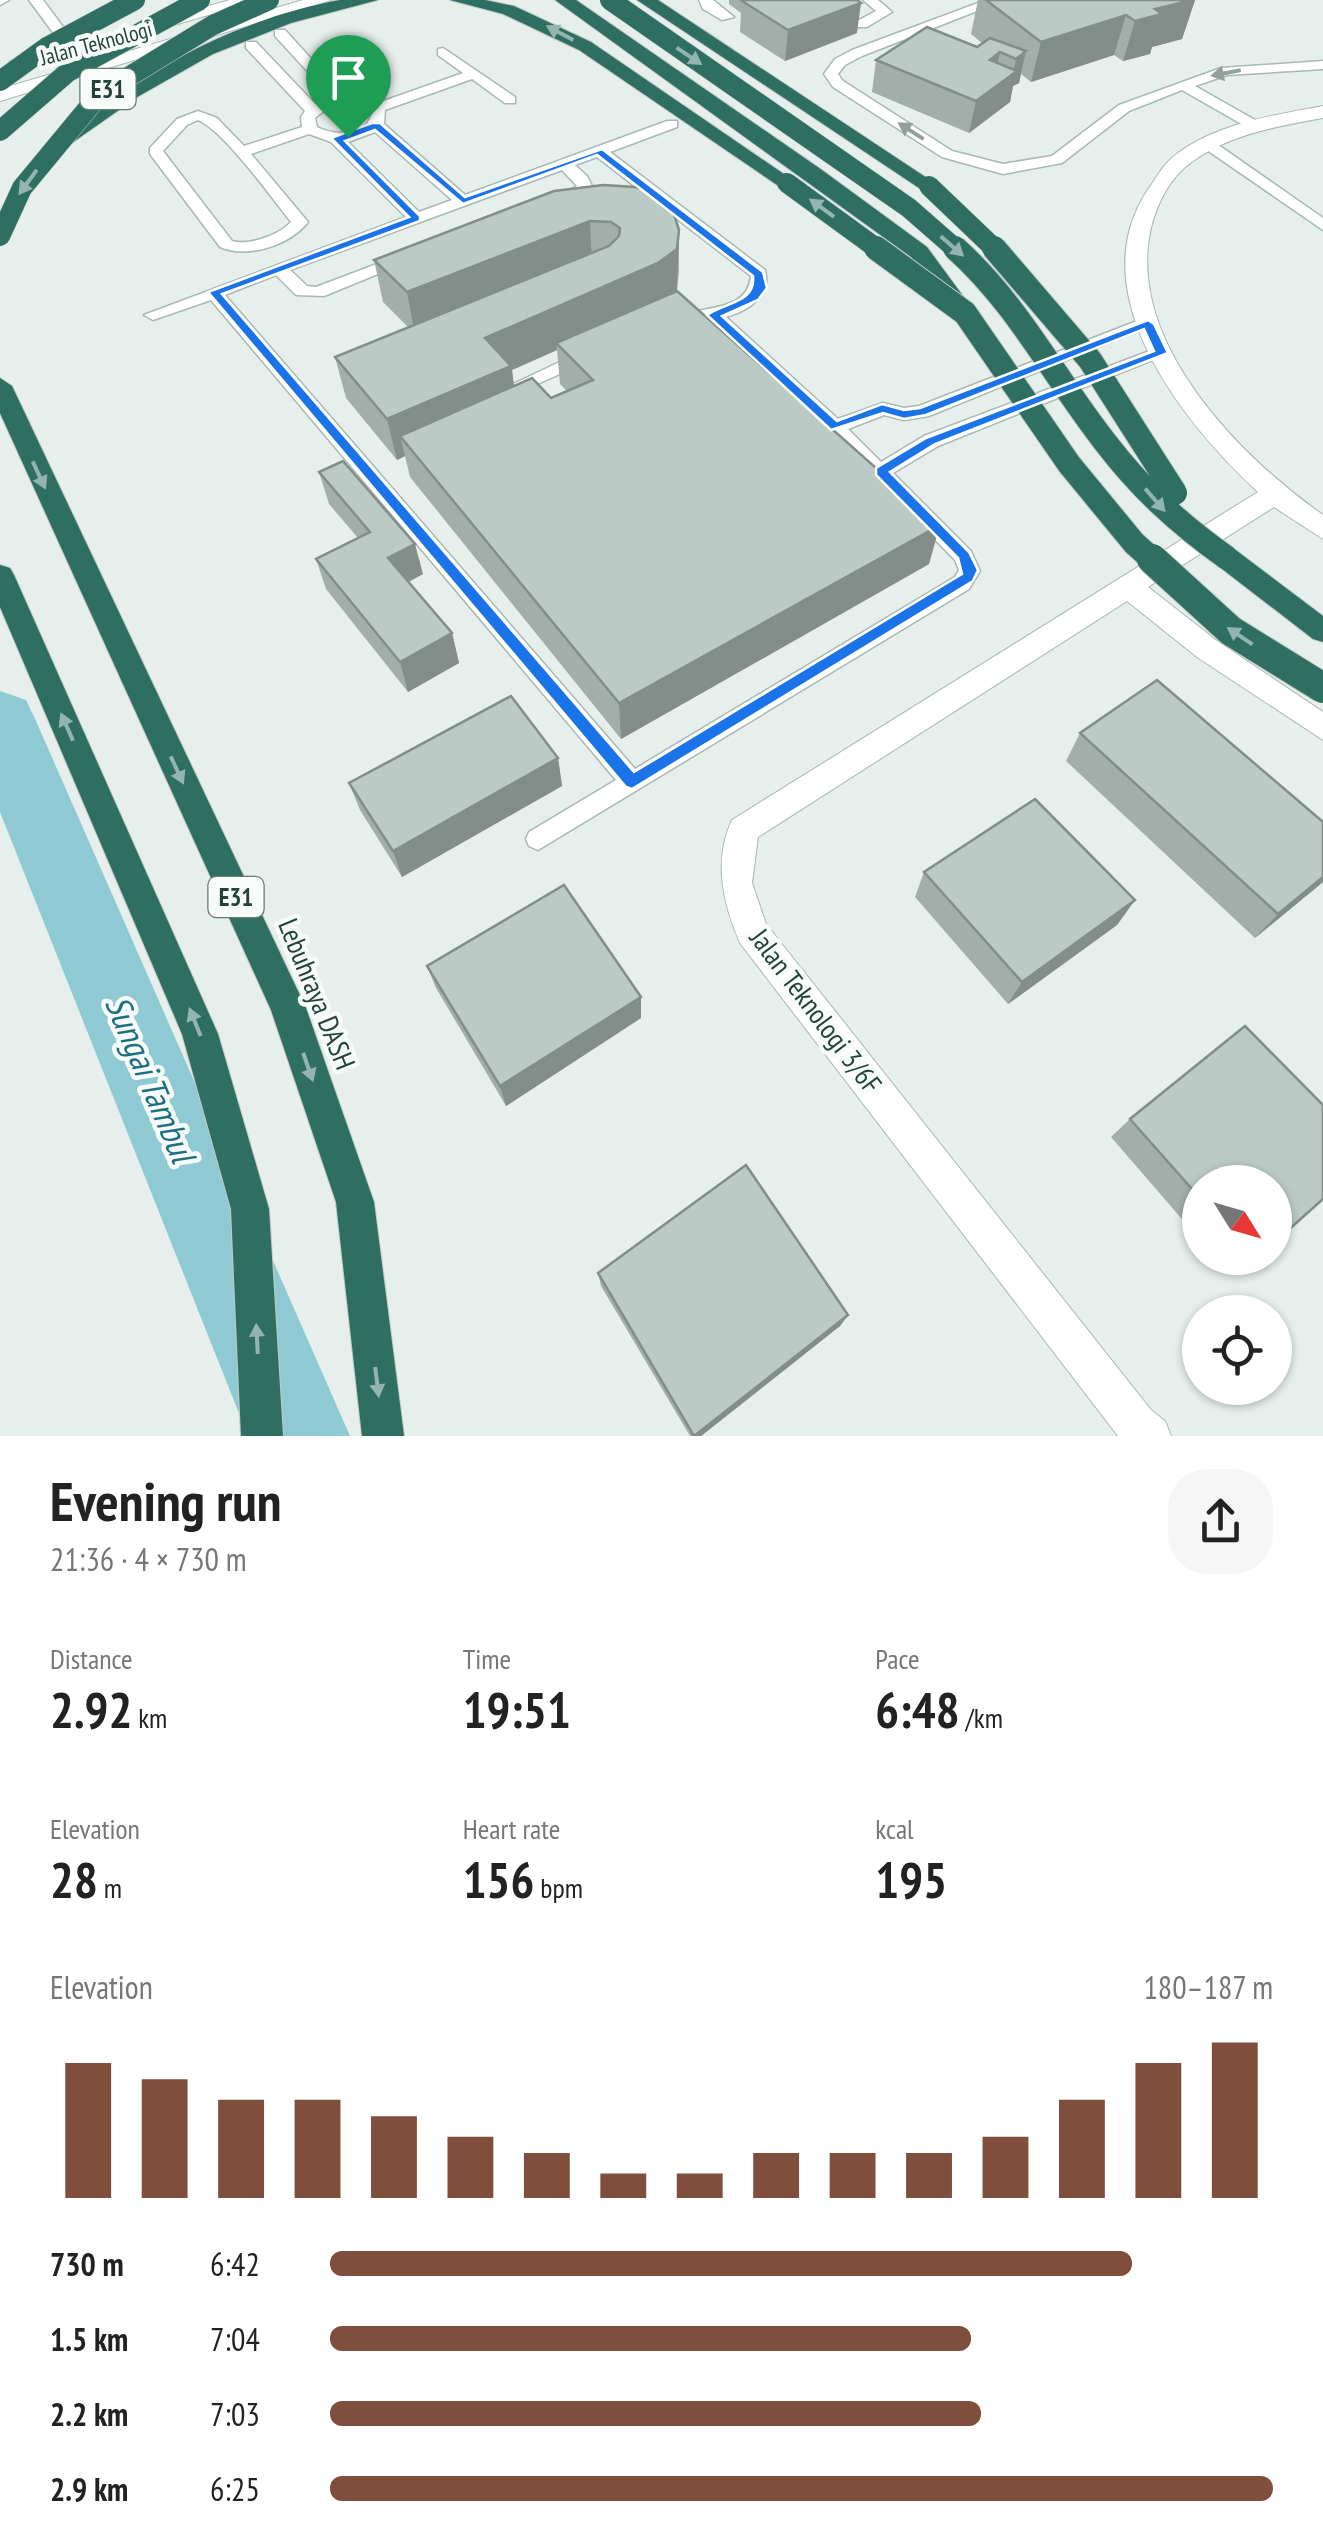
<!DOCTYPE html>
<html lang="en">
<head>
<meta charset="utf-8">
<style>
  body { margin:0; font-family:"PT Sans Narrow",sans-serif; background:#f6f6f6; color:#222; height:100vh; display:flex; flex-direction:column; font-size:38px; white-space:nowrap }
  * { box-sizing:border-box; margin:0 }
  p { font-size:32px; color:#767676 }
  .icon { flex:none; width:55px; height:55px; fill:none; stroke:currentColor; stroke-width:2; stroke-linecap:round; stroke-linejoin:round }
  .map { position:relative; height:1436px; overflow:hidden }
  .drawer { display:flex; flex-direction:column; background:#fff; flex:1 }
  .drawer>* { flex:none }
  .needle { width:65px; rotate:127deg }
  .controls { position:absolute; left:1182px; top:1165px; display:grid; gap:20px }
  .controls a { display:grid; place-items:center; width:110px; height:110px; border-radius:50%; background:#fff; box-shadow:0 2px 8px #0004; font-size:50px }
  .pin { position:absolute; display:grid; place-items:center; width:85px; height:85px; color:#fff; margin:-102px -42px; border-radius:50% 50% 50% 0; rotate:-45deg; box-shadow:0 0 10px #0007 }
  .pin .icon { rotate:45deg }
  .round { display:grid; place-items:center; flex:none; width:105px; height:105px; border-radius:40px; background:#f6f6f6 }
  .headline { display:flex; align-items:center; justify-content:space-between; height:170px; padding:0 50px }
  h1 { font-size:55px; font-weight:600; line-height:75px }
  .metrics { display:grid; grid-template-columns:repeat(3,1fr); gap:15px; height:170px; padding:10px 50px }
  .metrics div { display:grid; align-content:center }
  .metrics b { font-size:50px; font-weight:600 }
  .metrics small { font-size:28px; font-weight:400 }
  .metrics p { font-size:28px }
  .chart { height:280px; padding:20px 50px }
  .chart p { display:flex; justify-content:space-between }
  .chart svg { width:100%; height:180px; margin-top:10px; stroke:#804e3d; stroke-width:6 }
  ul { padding:0 50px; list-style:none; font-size:32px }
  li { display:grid; grid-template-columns:160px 120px 1fr; align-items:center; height:75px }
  li i { height:25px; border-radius:12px; background:#804e3d }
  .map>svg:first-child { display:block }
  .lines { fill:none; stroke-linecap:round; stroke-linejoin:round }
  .river { fill:#8ec9d4; fill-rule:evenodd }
  .service-casing { stroke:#a8b8b2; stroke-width:3 }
  .minor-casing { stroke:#a8b8b2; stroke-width:2 }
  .tertiary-casing { stroke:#a8b8b2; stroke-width:2 }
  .motorway-casing { stroke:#c2cac8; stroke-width:2 }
  .service { fill:#fff; fill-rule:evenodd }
  .minor { fill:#fff; fill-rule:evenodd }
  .tertiary { fill:#fff; fill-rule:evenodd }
  .motorway { fill:#2f6f62; fill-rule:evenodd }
  .motorway-bridge-far2-casing { stroke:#c2cac8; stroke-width:21; stroke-linecap:butt }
  .motorway-bridge-far1-casing { stroke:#c2cac8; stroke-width:26; stroke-linecap:butt }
  .motorway-bridge-casing { stroke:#c2cac8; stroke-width:32; stroke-linecap:butt }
  .motorway-bridge-far2 { stroke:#2f6f62; stroke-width:20 }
  .motorway-bridge-far1 { stroke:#2f6f62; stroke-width:24 }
  .motorway-bridge { stroke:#2f6f62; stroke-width:30 }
  .wall { fill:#a1aea9; fill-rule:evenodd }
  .shaded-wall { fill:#838d89 }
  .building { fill:#bbcac4; stroke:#838d89; stroke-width:2.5 }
  .oneway { fill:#93b5ae }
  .oneway2 { fill:#92a09c }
  .route { fill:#1a73e8; stroke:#fff; stroke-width:2.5; fill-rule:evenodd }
  .labels { text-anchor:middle; stroke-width:9; stroke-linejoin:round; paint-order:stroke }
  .far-street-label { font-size:22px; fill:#24423a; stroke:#f7fbf9 }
  .shield { fill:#f7fbf9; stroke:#637a73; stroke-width:2.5 }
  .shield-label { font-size:25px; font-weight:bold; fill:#24423a }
  .street-label { font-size:28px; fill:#24423a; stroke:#f7fbf9 }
  .near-water-label { font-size:35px; font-style:italic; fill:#1c6f80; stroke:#f7fbf9 }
</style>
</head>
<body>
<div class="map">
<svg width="1323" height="1436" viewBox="0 0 1323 1436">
  <rect width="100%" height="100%" fill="#e6efeb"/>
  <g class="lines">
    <path class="river" d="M0 691 26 700 36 721 350 1436H248L0 812Z"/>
    <defs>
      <path id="service" d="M0 0H9L0 5Z
        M29 0H43L80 50 78 53H68Z
        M699 0H713L734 17 722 20 703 9Z
        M863 0H878L892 12 867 27H857V21L876 11Z
        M986 0H1005L862 56 845 65 838 74 843 81 952 151 1003 164 1052 156 1119 105 1221 68 1323 61V69L1227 75 1195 86 1262 124V130H1252L1182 90 1129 111 1062 163 1003 174 942 157 833 87 824 74 835 59 852 50Z
        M275 30H285L344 95 378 103 463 73 438 55V49L443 48 515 97V103H505L472 79 385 110 384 124 465 195 667 121H677V127L610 152 765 270C772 296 748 311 726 317L838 419 883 403 904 408 919 406 1142 319 1148 318 1157 323 929 416 904 420 884 415 848 429 881 462 924 436 1155 349 1161 347 1170 353 938 446 893 473 971 551 980 571 969 589 538 850 529 846 526 839 529 832 616 780 211 300 153 320 144 315 406 217 331 142 309 134 251 154 308 222C290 245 248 259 220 247L150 154V148L177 119 198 111 217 118 244 146 302 127 301 117 305 111 246 48V42H256L315 104 331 97 275 36ZM354 103 372 114C365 137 336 136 317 127L315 118C327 107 339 103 354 103ZM198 120C225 132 271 197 291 222 279 235 249 246 232 241L163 151 187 125ZM375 132 452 200 419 212 348 142ZM597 157 751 276C748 305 721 306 698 311V319L708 320 828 431 955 560 959 570 955 577 635 769 225 295 276 275 296 295 324 296 412 260 410 256H398L316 287 307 286 290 270 562 170 577 186 552 201 566 204 593 188 587 176 575 165Z
        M1204 142H1214L1323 218V230L1204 148Z
        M585 350 594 356 591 360 524 390 518 392 509 386Z"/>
      <path id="minor" d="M1323 106V118C1279 126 1230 134 1193 161 1168 178 1154 209 1149 238 1132 348 1241 457 1323 515V539L1274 507 1148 587 1217 641 1323 712V740L1197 657 1127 601 758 837 752 883 766 924 1151 1410 1165 1421 1171 1436H1118L740 943C723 904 713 861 732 820L1258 492C1182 422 1078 291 1149 188 1158 175 1165 162 1178 153 1219 123 1275 115 1323 106Z"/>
      <path id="tertiary" d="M230 0H259L24 69H10L8 65 10 61Z
        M303 0H331L0 101V89Z"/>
      <path id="motorway" d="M340 0H378L291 23 213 54 139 96 69 145H55L52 141C67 124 89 112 108 100 178 53 256 15 340 0Z
        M450 0H485L514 6 591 42 797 183 787 189 780 187 579 50 503 14Z
        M555 0H576L822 170 927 247 974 311 971 316H955L911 257Z
        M637 0H658L939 186 929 192 922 190Z
        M0 378 12 386 306 1008 374 1202 404 1436H362L336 1202 271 1010 0 413Z
        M1227 548 1237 551 1323 616V642L1313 639 1217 565 1213 558 1217 551Z
        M0 565 10 568 14 575 218 1034 269 1209 283 1436H241L231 1209 182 1034 0 607Z"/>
    </defs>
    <use href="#service" class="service-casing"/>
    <use href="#minor" class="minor-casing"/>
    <use href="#tertiary" class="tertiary-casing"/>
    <use href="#motorway" class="motorway-casing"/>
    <use href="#service" class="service"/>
    <use href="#minor" class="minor"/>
    <use href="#tertiary" class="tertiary"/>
    <use href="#motorway" class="motorway"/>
    <defs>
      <path id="motorway-bridge-far2" d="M610 0 909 208 957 250
        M0 81 47 47 135 0
        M0 131 68 72 200 0
        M787 183 879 250
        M929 186 996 250
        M0 236 22 188 99 95 213 25 269 0"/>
      <path id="motorway-bridge-far1" d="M876 248 965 313 1069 464 1134 543 1155 562
        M955 248C1017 303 1054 377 1105 442 1141 489 1179 524 1227 558
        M994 248 1090 360 1175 493"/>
      <path id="motorway-bridge" d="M1152 559 1231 631 1323 688"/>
    </defs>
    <use href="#motorway-bridge-far2" class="motorway-bridge-far2-casing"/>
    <use href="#motorway-bridge-far1" class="motorway-bridge-far1-casing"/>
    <use href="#motorway-bridge" class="motorway-bridge-casing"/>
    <use href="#motorway-bridge-far2" class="motorway-bridge-far2"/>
    <use href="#motorway-bridge-far1" class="motorway-bridge-far1"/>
    <use href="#motorway-bridge" class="motorway-bridge"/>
  </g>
  <path class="wall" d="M729 0H858L857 33 785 61 740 32 741 13 729 4Z
    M978 0H1195L1182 39 1152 47 1150 54 1123 61 1114 55 1031 82 1021 74 1019 83 1013 86 1010 102 969 133 872 92 876 60 977 47 982 43 971 34Z
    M554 191 679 230V272L677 290 674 292 929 564 621 739 410 477 405 456 397 460 346 398 335 357 408 327 383 302 374 260ZM557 350 560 384 567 391 551 398 514 386 512 370Z
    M319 472 423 574 409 582 452 633 459 663 408 692 326 589 316 559 358 538 329 504Z
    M1080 733 1323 882 1255 938 1066 761Z
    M558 758 562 786 402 877 360 810 349 783Z
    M924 872 1135 900 1117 925 1008 1004 915 897Z
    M427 966 641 997V1018L506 1106 436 988Z
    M1130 1119 1200 1182V1240L1111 1137Z
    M1216 1258H1258L1229 1273Z
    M598 1273 848 1315 840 1326 701 1436H690L601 1286Z"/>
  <path class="shaded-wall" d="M1192 0H1195L1182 39 1152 47 1150 54 1123 61 1135 21 1155 9Z
    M861 3 857 33 785 61 788 30Z
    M1126 15 1114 55 1031 82 1041 42Z
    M1026 51 1019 83 1013 86 1010 102 969 133 976 101 1013 74 1016 59Z
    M1000 52 993 84 990 60Z
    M590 221 592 263 415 334 407 292Z
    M679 230 677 290 658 305 556 343 557 350 512 370 516 407 400 436 405 456 397 460 387 419 485 338Z
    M940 525 929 564 621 739 619 703Z
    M415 544 423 574 396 588 388 558Z
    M452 633 459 663 408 692 400 662Z
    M558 758 562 786 402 877 393 851Z
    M1323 877V882L1255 938 1278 914Z
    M1135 900 1117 925 1008 1004 1022 982Z
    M641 997V1018L506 1106 500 1086Z
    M848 1315 840 1326 701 1436H695Z"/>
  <path class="building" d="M744 0H857L861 3 788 30 742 1Z
    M986 0H1192L1155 9 1162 14 1135 21 1126 15 1041 42Z
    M927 27 977 47 990 38 1026 51 1016 59 1000 52 990 60 1017 71 976 101 876 60Z
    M603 185 635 187 659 194 671 205 679 230 677 249 658 263 485 338 511 366 387 419 335 357 609 246 619 236 620 228 611 222 590 221 407 292 374 260 554 191Z
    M677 291 940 525 619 703 400 436 532 378 551 398 593 380 556 343Z
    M343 461 415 544 388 558 452 633 400 662 316 559 370 532 319 472Z
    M1157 680 1323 822V877L1278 914 1080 733Z
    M511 696 558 758 393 851 349 783Z
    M1035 799 1135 900 1022 982 924 872Z
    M564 885 641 997 500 1086 427 966Z
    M1245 1026 1323 1105V1199L1275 1242V1182H1200V1198L1130 1119Z
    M746 1165 848 1315 694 1436 598 1273Z"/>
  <defs><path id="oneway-solid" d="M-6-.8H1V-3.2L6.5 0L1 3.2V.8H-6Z" transform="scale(2.5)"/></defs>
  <g class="oneway">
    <use href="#oneway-solid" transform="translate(560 33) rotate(-152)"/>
    <use href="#oneway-solid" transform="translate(689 56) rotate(34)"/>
    <use href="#oneway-solid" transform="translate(28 182) rotate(126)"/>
    <use href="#oneway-solid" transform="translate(822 208) rotate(-144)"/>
    <use href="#oneway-solid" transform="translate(952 246) rotate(41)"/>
    <use href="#oneway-solid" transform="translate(39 475) rotate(65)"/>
    <use href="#oneway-solid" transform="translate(1155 500) rotate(49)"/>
    <use href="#oneway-solid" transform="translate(1240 636) rotate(-146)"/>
    <use href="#oneway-solid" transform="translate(67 727) rotate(-114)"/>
    <use href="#oneway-solid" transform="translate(177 770) rotate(65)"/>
    <use href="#oneway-solid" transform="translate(195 1022) rotate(-112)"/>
    <use href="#oneway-solid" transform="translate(308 1067) rotate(71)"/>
    <use href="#oneway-solid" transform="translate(257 1339) rotate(-93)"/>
    <use href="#oneway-solid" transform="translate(377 1382) rotate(83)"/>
  </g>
  <g class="oneway2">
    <use href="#oneway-solid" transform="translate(1226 73) rotate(169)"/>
    <use href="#oneway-solid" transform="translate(911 131) rotate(-147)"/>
  </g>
  <path class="route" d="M372 123H380L465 197 602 149 763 272 767 288 758 300 722 316 837 421 882 404 904 410 920 408 1148 320 1154 324 1168 353 935 444 890 472 969 552 978 570 973 581 632 789 626 787 208 292 409 217 331 138ZM375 130 463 204 597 155 753 276C756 303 725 302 707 315L831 430 883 413 904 419 926 415 1144 329 1154 351 926 438 876 468V475L958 558 962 574 634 772 222 294 420 221V216L345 141Z"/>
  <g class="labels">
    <g class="far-street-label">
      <text transform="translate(96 43) rotate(-15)" y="8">Jalan Teknologi</text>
    </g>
    <g class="shield">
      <rect x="80.5" y="69" width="55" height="40" rx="8"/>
      <rect x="208.5" y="877" width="55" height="40" rx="8"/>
    </g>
    <g class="shield-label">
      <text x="108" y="98">E31</text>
      <text x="236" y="906">E31</text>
    </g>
    <g class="street-label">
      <text transform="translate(317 994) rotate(68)" y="10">Lebuhraya DASH</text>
      <text transform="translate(816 1011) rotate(53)" y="10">Jalan Teknologi 3/6F</text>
    </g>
    <g class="near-water-label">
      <text transform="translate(150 1079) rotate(67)" y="12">Sungai Tambul</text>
    </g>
  </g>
</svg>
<div class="controls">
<a><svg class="needle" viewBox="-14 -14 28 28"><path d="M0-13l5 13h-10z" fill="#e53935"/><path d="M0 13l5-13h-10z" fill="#767676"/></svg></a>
<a><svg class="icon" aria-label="locate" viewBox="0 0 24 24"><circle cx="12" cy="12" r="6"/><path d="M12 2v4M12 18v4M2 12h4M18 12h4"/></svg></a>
</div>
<div class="pin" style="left:348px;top:137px;background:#1e9e55"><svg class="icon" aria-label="arrive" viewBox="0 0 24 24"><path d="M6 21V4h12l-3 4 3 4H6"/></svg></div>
</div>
<section class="drawer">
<div class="headline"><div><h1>Evening run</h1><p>21:36 · 4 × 730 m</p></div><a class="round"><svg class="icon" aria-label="share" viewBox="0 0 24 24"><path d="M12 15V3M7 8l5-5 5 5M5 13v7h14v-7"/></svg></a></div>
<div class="metrics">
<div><p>Distance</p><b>2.92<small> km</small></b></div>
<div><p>Time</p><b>19:51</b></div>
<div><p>Pace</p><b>6:48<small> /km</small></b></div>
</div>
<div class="metrics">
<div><p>Elevation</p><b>28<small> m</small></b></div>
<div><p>Heart rate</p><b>156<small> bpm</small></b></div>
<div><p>kcal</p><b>195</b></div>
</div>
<div class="chart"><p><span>Elevation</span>180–187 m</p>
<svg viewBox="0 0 160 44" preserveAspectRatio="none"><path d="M5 44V11M15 44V15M25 44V20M35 44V20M45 44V24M55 44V29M65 44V33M75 44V38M85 44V38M95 44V33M105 44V33M115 44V33M125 44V29M135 44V20M145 44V11M155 44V6"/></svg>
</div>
<ul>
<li><b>730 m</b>6:42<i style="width:85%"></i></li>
<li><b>1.5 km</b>7:04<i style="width:68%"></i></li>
<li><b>2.2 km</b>7:03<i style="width:69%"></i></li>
<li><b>2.9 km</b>6:25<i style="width:100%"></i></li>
</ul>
</section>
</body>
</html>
